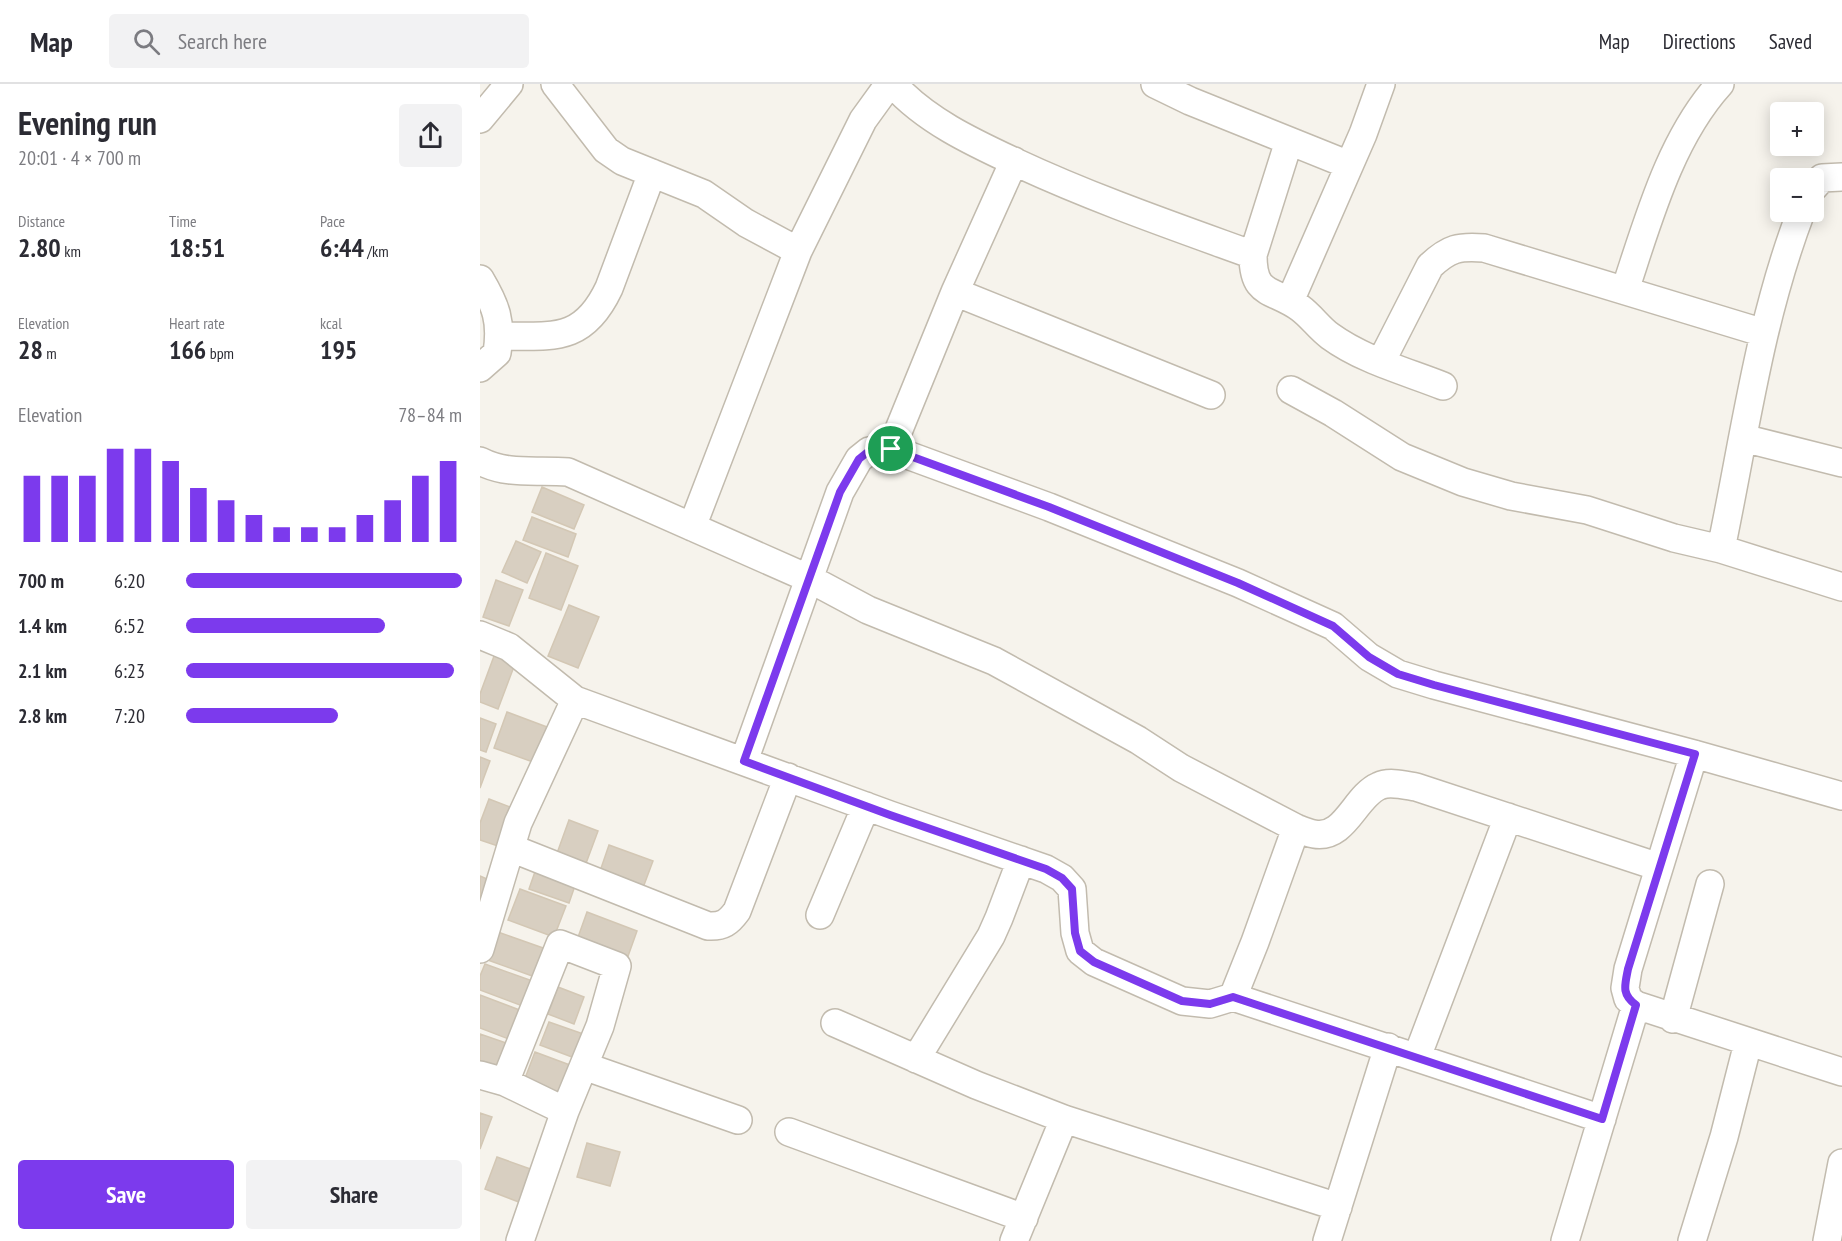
<!DOCTYPE html>
<html lang="en">
<head>
<meta charset="utf-8">
<style>
  body { margin:0; font-family:"PT Sans Narrow",sans-serif; background:#f2f2f3; color:#2b2b33; height:100vh; display:flex; flex-direction:column; font-size:22px; white-space:nowrap }
  * { box-sizing:border-box; margin:0 }
  p { font-size:20px; color:#7c7c81 }
  .icon { flex:none; width:33px; height:33px; fill:none; stroke:currentColor; stroke-width:2; stroke-linecap:round; stroke-linejoin:round }
  .map { position:relative; flex:1; overflow:hidden }
  .details { display:flex; flex-direction:column; background:#fff; width:480px }
  .details>* { flex:none }
  .buttons { position:absolute; left:1290px; top:18px; display:grid; gap:12px }
  .buttons a { display:grid; place-items:center; width:54px; height:54px; border-radius:6px; background:#fff; box-shadow:0 3px 15px #0003; font-size:30px }
  .pin { position:absolute; display:grid; place-items:center; width:51px; height:51px; color:#fff; margin:-26px; border:3px solid #fff; border-radius:50%; box-shadow:0 2px 6px #0007 }
  .round { display:grid; place-items:center; flex:none; width:63px; height:63px; border-radius:6px; background:#f2f2f3 }
  .overview { display:flex; align-items:center; justify-content:space-between; height:102px; padding:0 18px }
  h1 { font-size:33px; font-weight:700; line-height:45px }
  .stats { display:grid; grid-template-columns:repeat(3,1fr); gap:9px; height:102px; padding:6px 18px }
  .stats div { display:grid; align-content:center }
  .stats b { font-size:26px; font-weight:700 }
  .stats small { font-size:16px; font-weight:400 }
  .stats p { font-size:16px }
  .chart { height:168px; padding:12px 18px }
  .chart p { display:flex; justify-content:space-between }
  .chart svg { width:100%; height:108px; margin-top:6px; stroke:#7c3aed; stroke-width:6 }
  .button { display:flex; gap:12px; margin-top:auto; padding:12px 18px }
  .button a { flex:1; height:69px; border-radius:6px; background:#7c3aed; color:#fff; font-size:24px; font-weight:700; line-height:69px; text-align:center }
  .button a+a { background:#f2f2f3; color:#2b2b33 }
  ul { padding:0 18px; list-style:none; font-size:20px }
  li { display:grid; grid-template-columns:96px 72px 1fr; align-items:center; height:45px }
  li i { height:15px; border-radius:8px; background:#7c3aed }
  header { display:flex; align-items:center; gap:36px; box-sizing:border-box; height:84px; padding:0 30px; background:#fff; border-bottom:2px solid #e1e1e2 }
  header strong { font-size:28px }
  nav { display:flex; gap:33px; margin-inline-start:auto; font-size:21px }
  .search { width:420px; height:54px; background:#f2f2f3; display:flex; align-items:center; gap:15px; box-sizing:border-box; padding:0 21px; border-radius:6px; color:#7c7c81; font-size:22px }
  main { display:flex; flex:1; min-height:0 }
  .map>svg:first-child { display:block }
  .building { fill:#d8cfc1; stroke:#d3c7b4; stroke-width:1.5 }
  .lines { fill:none; stroke-linecap:round; stroke-linejoin:round }
  .minor-casing { stroke:#c2bbae; stroke-width:30 }
  .minor { stroke:#fff; stroke-width:27 }
  .route-casing { stroke:#fff; stroke-width:12 }
  .route { stroke:#7c3aed; stroke-width:8 }
</style>
</head>
<body>
<header>
<strong>Map</strong>
<div class="search"><svg class="icon" aria-label="search" viewBox="0 0 24 24"><circle cx="10" cy="10" r="6"/><path d="M15 15l6 6"/></svg>Search here</div>
<nav><a>Map</a><a>Directions</a><a>Saved</a></nav>
</header>
<main>
<section class="details">
<div class="overview"><div><h1>Evening run</h1><p>20:01 · 4 × 700 m</p></div><a class="round"><svg class="icon" aria-label="share" viewBox="0 0 24 24"><path d="M12 15V3M7 8l5-5 5 5M5 13v7h14v-7"/></svg></a></div>
<div class="stats">
<div><p>Distance</p><b>2.80<small> km</small></b></div>
<div><p>Time</p><b>18:51</b></div>
<div><p>Pace</p><b>6:44<small> /km</small></b></div>
</div>
<div class="stats">
<div><p>Elevation</p><b>28<small> m</small></b></div>
<div><p>Heart rate</p><b>166<small> bpm</small></b></div>
<div><p>kcal</p><b>195</b></div>
</div>
<div class="chart"><p><span>Elevation</span>78–84 m</p>
<svg viewBox="0 0 160 44" preserveAspectRatio="none"><path d="M5 44V17M15 44V17M25 44V17M35 44V6M45 44V6M55 44V11M65 44V22M75 44V27M85 44V33M95 44V38M105 44V38M115 44V38M125 44V33M135 44V27M145 44V17M155 44V11"/></svg>
</div>
<ul>
<li><b>700 m</b>6:20<i style="width:100%"></i></li>
<li><b>1.4 km</b>6:52<i style="width:72%"></i></li>
<li><b>2.1 km</b>6:23<i style="width:97%"></i></li>
<li><b>2.8 km</b>7:20<i style="width:55%"></i></li>
</ul>
<div class="button"><a>Save</a><a>Share</a></div>
</section>
<div class="map">
<svg width="1362" height="1157" viewBox="0 0 1362 1157">
  <rect width="100%" height="100%" fill="#f6f3ec"/>
  <path class="building" d="M62 403 104 421 94 445 52 428Z
    M52 433 96 450 88 473 43 456Z
    M36 457 61 468 47 499 22 488Z
    M66 469 98 482 81 526 49 514Z
    M16 496 43 506 29 542 3 533Z
    M89 521 119 533 98 584 68 572Z
    M17 564 38 572 18 625 0 618V610Z
    M27 628 67 643 53 678 14 664Z
    M0 634 16 640 6 668 0 666Z
    M0 673 10 677 0 704Z
    M9 715 38 726 24 764 0 756V739Z
    M89 736 118 747 105 782 76 772Z
    M129 761 173 777 161 809 118 793Z
    M58 779 98 793 89 819 49 805Z
    M0 792 14 798 0 821Z
    M40 805 86 822 74 853 28 836Z
    M107 828 157 847 147 875 97 856Z
    M15 847 66 865 55 893 5 875Z
    M5 880 58 899 48 924 0 906V892Z
    M78 903 104 913 94 940 68 930Z
    M0 911 45 928 34 957 0 944Z
    M69 938 109 952 100 976 60 961Z
    M0 950 26 959 15 989 0 983Z
    M55 968 98 984 87 1013 44 997Z
    M0 1029 12 1033 0 1065Z
    M107 1059 140 1068 130 1102 97 1093Z
    M17 1073 56 1087 44 1120 5 1105Z"/>
  <g class="lines">
    <defs>
      <path id="minor" d="M75 0 126 66 142 77 224 110 266 139 318 167
        M413 0C445 36 492 58 535 78 612 114 693 142 773 171
        M675 0 710 17 869 81
        M0 35 29 0
        M809 57 773 171C773 213 792 204 820 224 831 232 839 244 850 252 883 276 925 287 963 302
        M1334 103 1342 94 1362 93
        M0 195C16 222 22 237 17 269L0 284
        M1145 206C1168 137 1190 55 1240 0
        M475 208 731 311
        M810 217 883 50 901 0
        M20 252C73 252 103 259 129 204L172 89
        M901 278 950 182C969 164 979 162 1004 164L1284 249
        M811 306 853 329 922 373 983 398 1031 412 1107 426 1194 454 1241 465 1362 503
        M1263 354 1362 379
        M411 365 475 208 534 77
        M0 377C29 392 57 385 88 388L330 495 388 526 514 577 658 656 701 684 816 744C821 746 828 749 834 750 865 756 875 712 899 702 909 697 924 701 936 703L1179 783
        M212 443 318 167 383 36 409 0
        M1241 465C1265 350 1279 238 1321 128
        M0 551 29 563 95 616 410 731 566 785 582 794 592 805 595 849 600 867 614 878 702 917 730 920 753 913 775 858 816 744
        M1214 670 1148 885 1145 904 1148 915 1156 921 1362 988
        M264 677 360 408 379 375 389 367 411 365 569 423 758 499 853 542 889 573 918 590 954 601 1214 670 1362 712
        M31 764 228 842C243 843 249 838 257 827L308 693
        M340 831 386 722
        M0 865 38 739 95 616
        M753 913 1122 1035
        M1193 935 1230 800
        M355 939 496 1001 584 1035 858 1123
        M937 973 1028 733
        M436 975 511 852 519 834 541 776
        M104 982 258 1036
        M0 991 25 998 85 1027 40 1157
        M25 998 80 860 137 882 120 942 85 1027
        M309 1048 544 1134
        M534 1157 584 1035
        M847 1157 908 963
        M1085 1157 1156 921
        M1212 1157 1244 1053 1268 959
        M1347 1157 1362 1079"/>
    </defs>
    <use href="#minor" class="minor-casing"/>
    <use href="#minor" class="minor"/>
  </g>
  <g class="lines">
    <defs>
      <path id="route" d="M411 365 569 423 758 499 853 542 889 573 918 590 954 601 1215 670 1148 885C1145 901 1141 910 1156 921L1122 1035 753 913 730 920 702 917 614 878 600 867 595 849 592 805 582 794 566 785 410 731 264 677 360 408 379 375 389 367Z"/>
    </defs>
    <use href="#route" class="route-casing"/>
    <use href="#route" class="route"/>
  </g>
</svg>
<div class="buttons">
<a>+</a>
<a>−</a>
</div>
<div class="pin" style="left:411px;top:365px;background:#1e9e55"><svg class="icon" aria-label="arrive" viewBox="0 0 24 24"><path d="M6 21V4h12l-3 4 3 4H6"/></svg></div>
</div>
</main>
</body>
</html>
